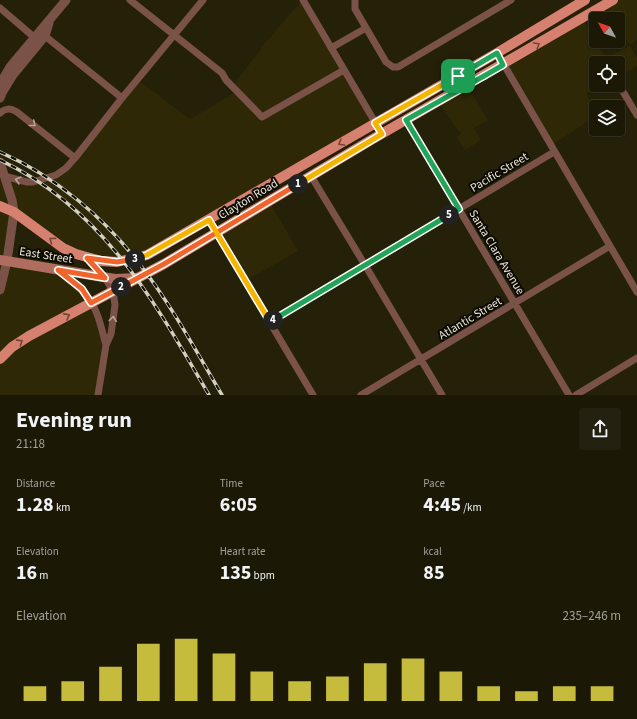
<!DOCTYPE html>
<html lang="en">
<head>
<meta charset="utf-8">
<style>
  body { margin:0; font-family:"Source Sans 3",sans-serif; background:#252110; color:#f1f3f6; height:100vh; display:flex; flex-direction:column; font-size:15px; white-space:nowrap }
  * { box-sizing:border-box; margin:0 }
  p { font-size:13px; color:#a0a09b }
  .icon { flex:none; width:22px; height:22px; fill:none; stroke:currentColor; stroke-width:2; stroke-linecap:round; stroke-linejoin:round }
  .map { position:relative; height:395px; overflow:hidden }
  .sheet { display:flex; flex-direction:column; background:#1c1806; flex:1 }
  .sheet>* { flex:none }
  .needle { width:26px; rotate:310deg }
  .tools { position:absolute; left:589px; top:12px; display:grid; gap:8px }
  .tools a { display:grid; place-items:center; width:36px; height:36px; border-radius:4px; background:#1c1806; box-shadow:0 1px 3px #0004,0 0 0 1px #3a3728; font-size:20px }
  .pin { position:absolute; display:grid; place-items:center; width:34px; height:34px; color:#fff; margin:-17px; border-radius:8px; box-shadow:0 2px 6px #0006 }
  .km { position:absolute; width:20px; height:20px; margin:-10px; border-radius:50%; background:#222; color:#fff; font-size:11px; line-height:20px; text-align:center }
  .round { display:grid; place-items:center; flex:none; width:42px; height:42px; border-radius:4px; background:#252110 }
  .summary { display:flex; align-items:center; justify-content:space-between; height:68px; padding:0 16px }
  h1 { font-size:22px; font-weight:700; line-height:30px }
  .metrics { display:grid; grid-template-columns:repeat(3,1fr); gap:6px; height:68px; padding:4px 16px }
  .metrics div { display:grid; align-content:center }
  .metrics b { font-size:20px; font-weight:700 }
  .metrics small { font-size:11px; font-weight:400 }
  .metrics p { font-size:11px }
  .chart { height:112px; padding:8px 16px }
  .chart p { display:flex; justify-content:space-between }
  .chart svg { width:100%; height:72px; margin-top:4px; stroke:#c5bc3d; stroke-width:6 }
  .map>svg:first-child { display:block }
  .built { fill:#2e2807 }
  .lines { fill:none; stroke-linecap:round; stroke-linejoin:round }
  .minor { stroke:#7b5248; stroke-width:7 }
  .tertiary { stroke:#7b5248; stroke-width:9 }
  .secondary { stroke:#ae6d5e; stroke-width:10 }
  .primary { stroke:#d6816f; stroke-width:10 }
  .rail-casing { stroke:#d2d0bf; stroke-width:3.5 }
  .rail { stroke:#0c0a03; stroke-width:2; stroke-dasharray:6; stroke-linecap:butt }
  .oneway { stroke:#714639 }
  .oneway2 { stroke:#b8a498 }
  .split-1-casing { stroke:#fff; stroke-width:8 }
  .split-2-casing { stroke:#fff; stroke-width:8 }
  .split-3-casing { stroke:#fff; stroke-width:8 }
  .split-4-casing { stroke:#fff; stroke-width:8 }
  .split-5-casing { stroke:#fff; stroke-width:8 }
  .split-6-casing { stroke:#fff; stroke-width:8 }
  .split-7-casing { stroke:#fff; stroke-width:8 }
  .split-1 { stroke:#f5b400; stroke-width:5 }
  .split-2 { stroke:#f0652b; stroke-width:5 }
  .split-3 { stroke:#f0652b; stroke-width:5 }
  .split-4 { stroke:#f5b400; stroke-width:5 }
  .split-5 { stroke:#22a559; stroke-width:5 }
  .split-6 { stroke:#22a559; stroke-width:5 }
  .split-7 { stroke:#22a559; stroke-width:5 }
  .labels { text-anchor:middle; stroke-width:4; stroke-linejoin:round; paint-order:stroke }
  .street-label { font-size:12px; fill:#eae8d9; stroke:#0c0a03 }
</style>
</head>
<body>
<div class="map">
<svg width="637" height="395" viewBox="0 0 637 395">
  <rect width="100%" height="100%" fill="#252008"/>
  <path class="built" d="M302 0 375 123 131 260 87 258 14 212 7 261 58 270 91 303 106 345 98 395H0V157L4 176 27 182 66 168 138 80 190 119 238 91 233 86 265 43Z
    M613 0H637V40L630 45 637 58V66L618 77V63H596V85H603L586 94 596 111V116L551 146 503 65 583 18 606 59 630 45 618 26V19H614L605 5Z
    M467 85 488 120 474 128 481 140 465 150 457 137 461 134 438 102Z
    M269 201 298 251 245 281 217 233Z"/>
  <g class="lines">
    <path class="minor" d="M130 0 222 73 226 80 262 117 344 70
      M303 0 382 134
      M355 0V9L386 62 393 67H398L511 0
      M0 8 35 38
      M45 36 122 98
      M331 48 366 28
      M497 53 637 292
      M622 90 637 115
      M0 113C6 108 10 108 17 112L75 158
      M406 120 569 395
      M4 176 27 182H33L56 175 66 168 75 158 122 98 203 0
      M311 176 365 265 442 395
      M209 220 313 395
      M87 258 105 278 113 291 115 305 111 334 106 345 98 395
      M58 270C74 283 90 295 97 314 101 324 103 335 106 345
      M270 322 554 152
      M361 395 610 246
      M576 395 637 358"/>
    <path class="tertiary" d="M0 84 10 67 66 0
      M0 98 2 93 13 75 45 36 49 23
      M0 162 12 200 14 212 7 261 0 290"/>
    <path class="secondary" d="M0 260 115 279 136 278"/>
    <path class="primary" d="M0 206 14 212 63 248 76 254 101 261 117 262 147 255 497 53 585 0
      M0 359 12 347 29 336 164 264 371 140 613 0"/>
    <defs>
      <path id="rail" d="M0 152C55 176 105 218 141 266 172 306 196 351 222 395
        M0 160C104 209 154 301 209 395"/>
    </defs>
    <use href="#rail" class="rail-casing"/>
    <use href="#rail" class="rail"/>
  </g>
  <defs><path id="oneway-chevron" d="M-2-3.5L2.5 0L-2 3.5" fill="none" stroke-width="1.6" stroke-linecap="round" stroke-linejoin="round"/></defs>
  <g class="oneway">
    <use href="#oneway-chevron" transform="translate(537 45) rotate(-31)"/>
    <use href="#oneway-chevron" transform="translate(341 143) rotate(150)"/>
    <use href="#oneway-chevron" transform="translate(52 240) rotate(-144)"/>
    <use href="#oneway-chevron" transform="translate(67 316) rotate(-28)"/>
    <use href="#oneway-chevron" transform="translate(20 342) rotate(-33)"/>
  </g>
  <g class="oneway2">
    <use href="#oneway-chevron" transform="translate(33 124) rotate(39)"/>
    <use href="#oneway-chevron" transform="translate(18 180) rotate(-164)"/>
    <use href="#oneway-chevron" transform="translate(113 319) rotate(-83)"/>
  </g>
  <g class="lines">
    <defs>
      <path id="split-1" d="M298 184 382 134 375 123 458 76"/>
      <path id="split-2" d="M121 287 164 264 298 184"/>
      <path id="split-3" d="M121 287 91 303 82 289 58 270 105 278 87 258 117 262 135 259"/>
      <path id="split-4" d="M135 259 147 255 209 220 270 322 273 320"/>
      <path id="split-5" d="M273 320 449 215"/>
      <path id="split-6" d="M449 215 459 209 406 120 484 76"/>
      <path id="split-7" d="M458 76 497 53 503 65 484 76"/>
    </defs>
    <use href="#split-1" class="split-1-casing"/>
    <use href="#split-2" class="split-2-casing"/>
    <use href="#split-3" class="split-3-casing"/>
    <use href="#split-4" class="split-4-casing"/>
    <use href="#split-5" class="split-5-casing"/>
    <use href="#split-6" class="split-6-casing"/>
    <use href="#split-7" class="split-7-casing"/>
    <use href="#split-1" class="split-1"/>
    <use href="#split-2" class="split-2"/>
    <use href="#split-3" class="split-3"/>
    <use href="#split-4" class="split-4"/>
    <use href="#split-5" class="split-5"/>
    <use href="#split-6" class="split-6"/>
    <use href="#split-7" class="split-7"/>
  </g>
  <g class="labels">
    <g class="street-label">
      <text transform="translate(499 172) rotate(-31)" y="4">Pacific Street</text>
      <text transform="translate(248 199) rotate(-31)" y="4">Clayton Road</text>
      <text transform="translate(497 252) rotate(59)" y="4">Santa Clara Avenue</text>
      <text transform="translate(46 255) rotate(9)" y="4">East Street</text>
      <text transform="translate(470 318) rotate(-31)" y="4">Atlantic Street</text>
    </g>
  </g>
</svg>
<div class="tools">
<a><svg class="needle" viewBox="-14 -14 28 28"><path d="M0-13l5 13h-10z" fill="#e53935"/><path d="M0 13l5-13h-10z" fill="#a0a09b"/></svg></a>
<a><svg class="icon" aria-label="locate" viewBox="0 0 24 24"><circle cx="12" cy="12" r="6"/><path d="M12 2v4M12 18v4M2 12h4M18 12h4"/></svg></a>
<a><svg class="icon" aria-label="layers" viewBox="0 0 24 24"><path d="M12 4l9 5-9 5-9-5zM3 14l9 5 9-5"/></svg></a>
</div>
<div class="pin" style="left:458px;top:76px;background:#1e9e55"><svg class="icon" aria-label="arrive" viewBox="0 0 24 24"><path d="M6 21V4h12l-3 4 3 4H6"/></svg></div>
<b class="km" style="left:298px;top:184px">1</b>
<b class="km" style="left:121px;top:287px">2</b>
<b class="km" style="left:135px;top:259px">3</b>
<b class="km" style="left:273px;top:320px">4</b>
<b class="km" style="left:449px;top:215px">5</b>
</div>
<section class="sheet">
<div class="summary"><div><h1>Evening run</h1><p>21:18</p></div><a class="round"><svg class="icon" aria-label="share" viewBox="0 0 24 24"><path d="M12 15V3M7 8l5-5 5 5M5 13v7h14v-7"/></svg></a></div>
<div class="metrics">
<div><p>Distance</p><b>1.28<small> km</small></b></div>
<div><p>Time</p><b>6:05</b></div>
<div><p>Pace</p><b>4:45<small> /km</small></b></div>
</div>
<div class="metrics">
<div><p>Elevation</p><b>16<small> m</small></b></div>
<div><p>Heart rate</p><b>135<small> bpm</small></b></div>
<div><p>kcal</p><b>85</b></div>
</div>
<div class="chart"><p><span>Elevation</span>235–246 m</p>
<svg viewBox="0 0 160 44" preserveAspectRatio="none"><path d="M5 44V35M15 44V32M25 44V23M35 44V9M45 44V6M55 44V15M65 44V26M75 44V32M85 44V29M95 44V21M105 44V18M115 44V26M125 44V35M135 44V38M145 44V35M155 44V35"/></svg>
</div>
</section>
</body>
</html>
